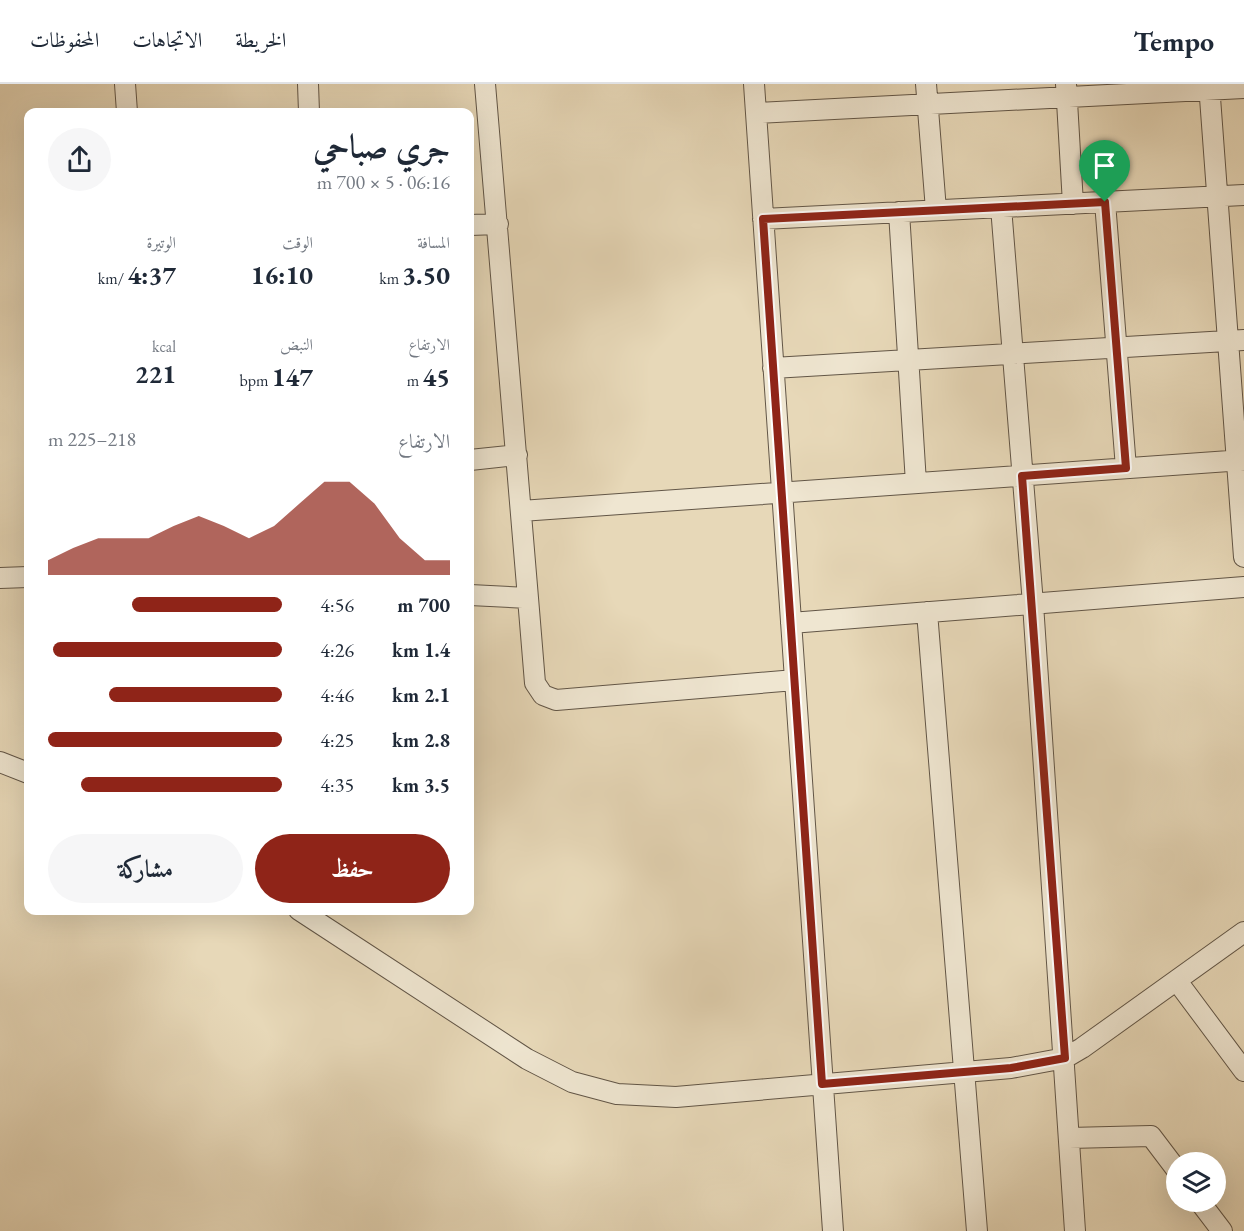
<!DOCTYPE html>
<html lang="ar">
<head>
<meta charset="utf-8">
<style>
  body { margin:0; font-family:"EB Garamond",Amiri,serif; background:#f6f6f7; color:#1f2937; direction:rtl; height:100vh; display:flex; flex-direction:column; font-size:22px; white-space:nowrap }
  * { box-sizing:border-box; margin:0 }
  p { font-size:20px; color:#747a83 }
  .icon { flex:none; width:33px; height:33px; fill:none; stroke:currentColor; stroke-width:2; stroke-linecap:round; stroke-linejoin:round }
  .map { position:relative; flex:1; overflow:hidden; direction:ltr }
  .side { position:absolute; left:24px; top:24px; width:450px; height:807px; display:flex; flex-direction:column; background:#fff; border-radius:12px; box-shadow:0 6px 24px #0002; direction:rtl }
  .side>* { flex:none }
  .controls { position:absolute; left:1166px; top:1068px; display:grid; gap:12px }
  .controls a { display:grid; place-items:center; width:60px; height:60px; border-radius:50%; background:#fff; box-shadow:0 6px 24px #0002; font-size:30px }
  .pin { position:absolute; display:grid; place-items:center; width:51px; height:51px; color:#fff; margin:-62px -26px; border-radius:50% 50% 50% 0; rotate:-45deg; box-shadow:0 0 6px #0007 }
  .pin .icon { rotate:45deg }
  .round { display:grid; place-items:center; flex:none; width:63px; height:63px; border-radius:32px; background:#f6f6f7 }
  .headline { display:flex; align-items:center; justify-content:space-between; height:102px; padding:0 24px }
  h1 { font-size:33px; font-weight:700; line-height:45px }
  .metrics { display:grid; grid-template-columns:repeat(3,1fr); gap:9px; height:102px; padding:6px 24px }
  .metrics div { display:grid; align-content:center }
  .metrics b { font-size:26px; font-weight:700 }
  .metrics small { font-size:16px; font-weight:400 }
  .metrics p { font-size:16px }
  .chart { height:168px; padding:12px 24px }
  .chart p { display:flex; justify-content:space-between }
  .chart svg { width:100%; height:108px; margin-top:6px; fill:#8f2418; opacity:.7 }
  .button { display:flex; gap:12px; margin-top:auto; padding:12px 24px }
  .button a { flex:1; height:69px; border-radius:36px; background:#8f2418; color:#fff; font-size:24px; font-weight:700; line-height:69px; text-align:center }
  .button a+a { background:#f6f6f7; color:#1f2937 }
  ul { padding:0 24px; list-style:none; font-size:20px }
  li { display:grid; grid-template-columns:96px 72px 1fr; align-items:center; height:45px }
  li i { height:15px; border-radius:8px; background:#8f2418 }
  header { display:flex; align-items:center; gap:36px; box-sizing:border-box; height:84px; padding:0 30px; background:#fff; border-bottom:2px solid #e0e1e3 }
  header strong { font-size:28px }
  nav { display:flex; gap:33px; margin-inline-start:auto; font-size:21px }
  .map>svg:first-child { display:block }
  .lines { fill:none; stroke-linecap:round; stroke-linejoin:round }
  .minor-casing { stroke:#625647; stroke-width:22 }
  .minor { stroke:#efe6d1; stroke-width:20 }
  .route-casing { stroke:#fff; stroke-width:12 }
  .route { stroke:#8f2418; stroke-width:8 }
</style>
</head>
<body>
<header>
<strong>Tempo</strong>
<nav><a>الخريطة</a><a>الاتجاهات</a><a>المحفوظات</a></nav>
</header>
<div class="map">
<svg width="1244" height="1147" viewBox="0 0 1244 1147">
  <rect width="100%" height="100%" fill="#e7d8b8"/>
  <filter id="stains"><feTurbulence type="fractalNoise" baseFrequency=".00333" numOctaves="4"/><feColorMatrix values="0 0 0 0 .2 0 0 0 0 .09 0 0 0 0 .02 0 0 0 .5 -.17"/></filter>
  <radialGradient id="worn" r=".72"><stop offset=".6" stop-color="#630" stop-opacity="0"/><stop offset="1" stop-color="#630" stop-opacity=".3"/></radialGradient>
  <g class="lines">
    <defs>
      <path id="minor" d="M125 0 127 28
        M308 0 309 28
        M485 0 528 514
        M754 0 833 1147
        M926 0 936 126
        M1066 0 1073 120
        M1209 0 1244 473
        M756 29 1244 4
        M1105 118 1126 384
        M1001 123 1033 520 1075 1147
        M899 128 916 399
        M763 135 1244 111
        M470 141 498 140
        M773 284 1244 256
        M470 376 517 371
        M521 427 1244 376
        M0 494 28 493
        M470 511 528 514 535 599 543 611 556 616 795 596
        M927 528 977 1147
        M791 539 1244 503
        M0 678 28 689
        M299 826 527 975 572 998 617 1010 676 1013 1011 984 1065 974 1082 964 1244 848
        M1177 897 1244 987
        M1069 1054 1151 1052 1176 1085
        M1200 1118 1222 1147"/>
    </defs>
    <use href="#minor" class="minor-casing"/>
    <use href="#minor" class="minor"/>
  </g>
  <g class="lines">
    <defs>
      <path id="route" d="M1105 118 1126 384 1022 392 1065 974 1011 984 822 1000 763 135Z"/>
    </defs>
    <use href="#route" class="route-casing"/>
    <use href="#route" class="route"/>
  </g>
  <rect width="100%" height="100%" filter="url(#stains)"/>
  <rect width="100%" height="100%" fill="url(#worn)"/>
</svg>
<div class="controls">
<a><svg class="icon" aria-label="layers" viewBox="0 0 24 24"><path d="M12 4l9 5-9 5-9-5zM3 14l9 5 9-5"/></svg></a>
</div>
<div class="pin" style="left:1105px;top:118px;background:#1e9e55"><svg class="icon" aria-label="arrive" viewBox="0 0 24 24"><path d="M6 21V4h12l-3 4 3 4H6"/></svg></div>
<section class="side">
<div class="headline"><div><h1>جري صباحي</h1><p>06:16 · 5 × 700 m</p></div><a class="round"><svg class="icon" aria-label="share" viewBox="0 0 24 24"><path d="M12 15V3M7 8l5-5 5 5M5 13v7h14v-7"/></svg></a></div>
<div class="metrics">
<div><p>المسافة</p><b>3.50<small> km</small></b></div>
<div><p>الوقت</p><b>16:10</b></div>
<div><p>الوتيرة</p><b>4:37<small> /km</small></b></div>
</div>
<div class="metrics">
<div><p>الارتفاع</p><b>45<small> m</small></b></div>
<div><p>النبض</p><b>147<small> bpm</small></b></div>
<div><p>kcal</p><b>221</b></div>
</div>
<div class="chart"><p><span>الارتفاع</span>218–225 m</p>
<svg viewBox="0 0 160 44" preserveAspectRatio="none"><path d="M0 44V38L10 33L20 29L30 29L40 29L50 24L60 20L70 24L80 29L90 24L100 15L110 6L120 6L130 15L140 29L150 38L160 38V44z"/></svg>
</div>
<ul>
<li><b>700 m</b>4:56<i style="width:64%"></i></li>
<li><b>1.4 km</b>4:26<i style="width:98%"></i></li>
<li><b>2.1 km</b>4:46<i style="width:74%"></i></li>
<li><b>2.8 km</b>4:25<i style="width:100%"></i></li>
<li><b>3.5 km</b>4:35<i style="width:86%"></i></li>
</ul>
<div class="button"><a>حفظ</a><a>مشاركة</a></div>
</section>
</div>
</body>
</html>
